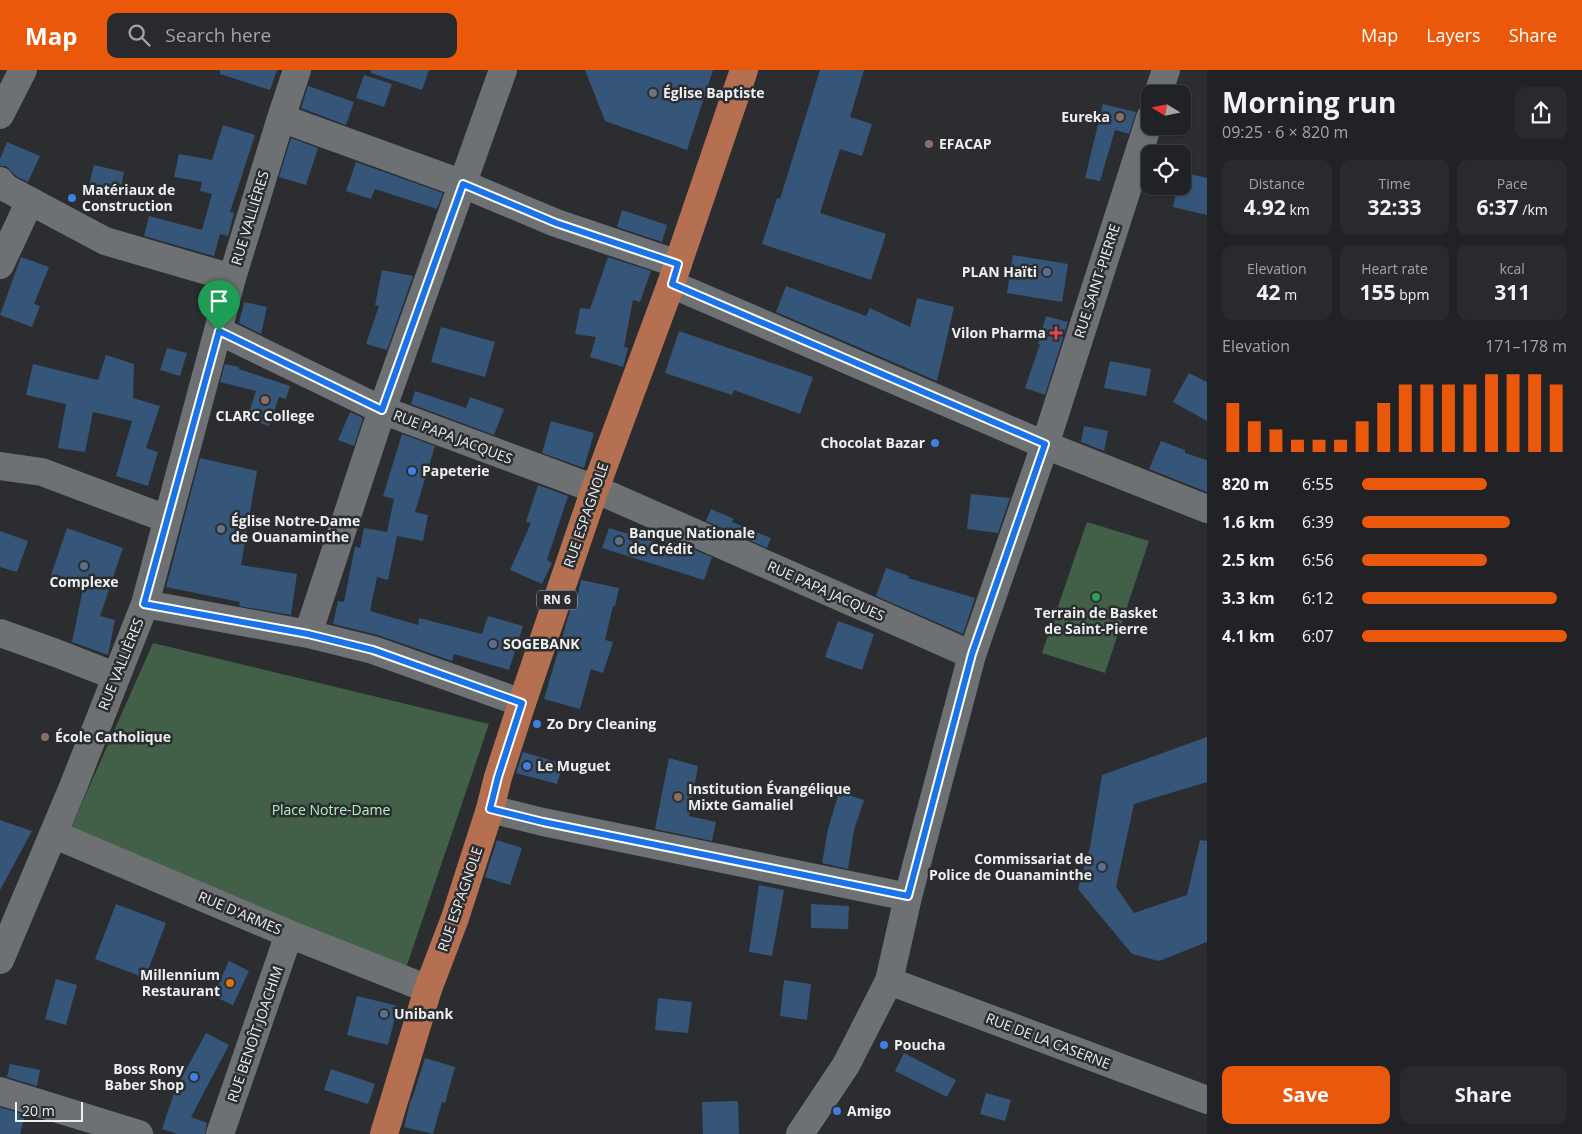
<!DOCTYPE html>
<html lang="en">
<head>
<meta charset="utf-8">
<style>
  body { margin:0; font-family:"Open Sans",sans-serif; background:#282a2d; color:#f1f3f6; height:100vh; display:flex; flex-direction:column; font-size:19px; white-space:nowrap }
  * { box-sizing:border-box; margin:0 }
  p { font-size:16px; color:#a2a4a7 }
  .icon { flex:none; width:28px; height:28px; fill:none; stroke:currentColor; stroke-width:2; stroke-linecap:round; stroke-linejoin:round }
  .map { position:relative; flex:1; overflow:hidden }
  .side { display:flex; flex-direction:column; background:#202225; width:375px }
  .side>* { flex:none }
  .needle { width:32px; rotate:280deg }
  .fabs { position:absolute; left:1141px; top:15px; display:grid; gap:10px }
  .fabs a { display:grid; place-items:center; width:50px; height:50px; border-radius:10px; background:#202225; box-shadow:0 1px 4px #0004,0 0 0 1px #3d3f42; font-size:25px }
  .scale { position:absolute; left:15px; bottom:12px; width:68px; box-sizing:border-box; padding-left:5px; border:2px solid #edeff1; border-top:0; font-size:14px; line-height:18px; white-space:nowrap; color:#edeff1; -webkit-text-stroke:4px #2b2d31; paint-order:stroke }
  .pin { position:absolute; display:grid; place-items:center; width:42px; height:42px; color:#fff; margin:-51px -21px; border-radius:50% 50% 50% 0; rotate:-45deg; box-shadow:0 0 5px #0007 }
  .pin .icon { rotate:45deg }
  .round { display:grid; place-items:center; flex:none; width:52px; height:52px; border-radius:10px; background:#282a2d }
  .headline { display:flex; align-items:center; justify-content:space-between; height:85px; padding:0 15px }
  h1 { font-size:28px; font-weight:700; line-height:38px }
  .stats { display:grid; grid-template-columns:repeat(3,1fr); gap:8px; height:85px; padding:5px 15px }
  .stats div { display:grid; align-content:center; border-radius:10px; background:#282a2d; text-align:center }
  .stats b { font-size:21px; font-weight:700 }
  .stats small { font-size:14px; font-weight:400 }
  .stats p { font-size:14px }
  .chart { height:140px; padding:10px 15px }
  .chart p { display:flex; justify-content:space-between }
  .chart svg { width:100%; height:90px; margin-top:5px; stroke:#ea580c; stroke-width:6 }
  .action { display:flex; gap:10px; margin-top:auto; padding:10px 15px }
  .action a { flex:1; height:58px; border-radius:10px; background:#ea580c; color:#fff; font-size:20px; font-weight:700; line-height:58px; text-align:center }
  .action a+a { background:#282a2d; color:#f1f3f6 }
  ul { padding:0 15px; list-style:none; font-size:16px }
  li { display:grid; grid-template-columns:80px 60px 1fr; align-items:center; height:38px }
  li i { height:12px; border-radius:6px; background:#ea580c }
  header { display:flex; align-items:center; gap:30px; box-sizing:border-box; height:70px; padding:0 25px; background:#ea580c; color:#fff }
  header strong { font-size:24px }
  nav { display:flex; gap:28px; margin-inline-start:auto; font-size:18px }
  .search { width:350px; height:45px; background:#282a2d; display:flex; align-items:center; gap:12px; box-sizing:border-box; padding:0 18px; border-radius:10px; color:#a2a4a7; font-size:19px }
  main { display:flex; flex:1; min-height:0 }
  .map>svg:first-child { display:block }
  .green { fill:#425f48 }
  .building { fill:#355678 }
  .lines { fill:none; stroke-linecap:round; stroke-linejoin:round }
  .minor { stroke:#6d7174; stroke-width:28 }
  .major { stroke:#b47051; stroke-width:28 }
  .route-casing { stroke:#fff; stroke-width:10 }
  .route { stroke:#1a73e8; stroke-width:6 }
  .worship-dot { fill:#6b7280; stroke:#2b2d31; stroke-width:2 }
  .education-dot { fill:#8d6e63; stroke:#2b2d31; stroke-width:2 }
  .shop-dot { fill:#3f7fe0; stroke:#2b2d31; stroke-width:2 }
  .service-dot { fill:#5c6f8a; stroke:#2b2d31; stroke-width:2 }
  .health-dot { fill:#e0444e; stroke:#2b2d31; stroke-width:2 }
  .leisure-dot { fill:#2e9e5b; stroke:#2b2d31; stroke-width:2 }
  .food-dot { fill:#e8710a; stroke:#2b2d31; stroke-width:2 }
  .labels { text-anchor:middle; stroke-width:5; stroke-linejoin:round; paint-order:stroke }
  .shield { fill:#2b2d31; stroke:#b3b5b7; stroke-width:1 }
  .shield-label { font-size:12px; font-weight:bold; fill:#edeff1 }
  .poi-label { font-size:14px; font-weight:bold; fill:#edeff1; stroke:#2b2d31; text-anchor:start }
  .street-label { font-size:14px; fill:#edeff1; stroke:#2b2d31 }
  .park-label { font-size:14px; fill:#b1f3be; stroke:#2b2d31 }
</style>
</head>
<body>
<header>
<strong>Map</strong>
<div class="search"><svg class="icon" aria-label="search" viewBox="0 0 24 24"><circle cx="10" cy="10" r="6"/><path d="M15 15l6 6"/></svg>Search here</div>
<nav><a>Map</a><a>Layers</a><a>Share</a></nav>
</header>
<main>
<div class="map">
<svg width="1207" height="1064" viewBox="0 0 1207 1064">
  <rect width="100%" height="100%" fill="#2b2d31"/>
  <path class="green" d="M1087 452 1149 471 1105 603 1042 583Z
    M153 573 489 654 404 904 70 760Z"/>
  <path class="building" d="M220 0H277L270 20 220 4Z
    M371 0H429L422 20 371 3Z
    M585 0H713L687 80 605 51Z
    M820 0H864L850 47 872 54 862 86 840 79 820 143 886 164 871 210 762 174 777 128 780 129Z
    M364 5 392 14 384 37 356 28Z
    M308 16 354 32 346 55 301 38Z
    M1103 34 1136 42 1129 64 1115 60 1100 111 1085 108Z
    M223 55 255 65 230 142 234 143 228 166 220 164 214 186 144 166 149 146 202 160 212 124 200 121 202 112 174 107 179 84 212 90Z
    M291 68 318 78 306 115 279 107Z
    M7 72 40 86 28 112 16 106 6 96H0V89Z
    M356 92 443 123 437 139 375 119 371 129 346 121Z
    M94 95 124 102 120 122 89 115Z
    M1182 102 1207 108V145L1173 137 1178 116H1182Z
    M622 140 667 155 662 172 617 157Z
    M1013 185 1068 194 1062 232 1007 223Z
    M21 187 49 197 34 234 40 236 32 257 0 245Z
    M608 187 651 201 640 232 633 230 624 277 628 278 623 297 590 287 596 267 575 264 580 238 590 239Z
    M382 200 413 206 387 280 366 274 379 236 375 235Z
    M786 216 866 246 870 238 910 257 917 228 954 237 937 311 776 242Z
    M244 232 267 237 261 264 239 253Z
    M1046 246 1068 252 1045 325 1025 318 1040 274H1038Z
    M441 257 495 272 485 307 431 292Z
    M679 261 813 307 800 344 734 320 732 325 665 303Z
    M167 278 187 283 180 306 160 300Z
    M106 285 134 294 133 328 160 336 146 378 158 382 148 416 116 406 132 351 93 342 85 382 58 378 66 334 26 325 33 294 98 310Z
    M1110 291 1151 299 1146 326 1104 318Z
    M225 294 239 297V299L290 316 286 329 279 327 269 356 247 348 256 321 220 312Z
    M1189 303 1207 312V351L1173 332Z
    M415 321 466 338 470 327 504 339 494 365 411 334Z
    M350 342 363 348 354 376 338 370Z
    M551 351 594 363 584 398 542 383Z
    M1084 356 1108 361 1104 381 1081 372Z
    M402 364 435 376 415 442 428 445 423 471 397 466 388 510 377 507 370 541 418 555 419 548 482 564 488 546 523 556 509 600 454 584 452 591 378 565 333 554 338 531 344 532 355 476 360 478 364 458 387 462 394 429 383 426Z
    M1161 371 1185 380V383L1207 390V422L1149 399Z
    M200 388 257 401 241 495 297 504 291 545 239 536 240 532 166 517Z
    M538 415 568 426 547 490 552 493 542 514 510 500 531 453 526 452Z
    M971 424 1010 428 998 463 967 459Z
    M711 439 734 449 732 452 771 468 767 478 706 451Z
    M67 458 123 478 100 546 115 550 108 585 72 572 83 519 50 508Z
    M609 458 665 475 667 469 712 487 704 510 602 478Z
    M0 461 28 471 17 502 0 497Z
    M886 498 909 506 908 508 975 528 963 564 876 526Z
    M581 510 619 518 615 536H613L605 570 613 572 603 603 591 599 580 639 544 629 569 544 572 533 576 534Z
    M838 551 874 564 862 600 825 587Z
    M1207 667V712L1134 734 1116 817 1134 843 1187 825 1200 770 1207 771V872L1159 891 1132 884 1078 819 1090 777 1102 705Z
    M523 682 563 694 557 714 516 703Z
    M669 688 698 696 689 746 716 752 712 771 655 759Z
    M839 722 864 730 854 760 848 799 822 793 828 759Z
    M0 750 32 761 0 820Z
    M497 770 522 778 510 815 485 807Z
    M759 815 784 820 772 886 749 882Z
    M116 834 166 853 145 908 95 889Z
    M811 834 849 836 848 859 811 858Z
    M229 891 249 901 233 935 213 926Z
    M56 909 77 915 66 955 45 949Z
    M784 910 811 914 807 950 780 946Z
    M357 926 398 936 388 975 347 965Z
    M658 928 692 932 688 963 655 960Z
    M206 963 229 975 191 1047 207 1053 205 1064H177L162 1059 175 1020Z
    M904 983 956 1010 947 1027 895 1001Z
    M425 988 455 997 445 1033 442 1032 433 1064 404 1057 411 1029H412Z
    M10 994 40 1000 37 1016 7 1007Z
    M331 999 375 1014 368 1034 324 1020Z
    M986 1023 1011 1030 1005 1051 980 1044Z
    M738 1031 739 1064H703L702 1032Z
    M0 1037 25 1045 20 1064H0Z"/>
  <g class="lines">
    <path class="minor" d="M1158 24 1166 0
      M0 45 23 0
      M281 48 463 114 556 153 678 194
      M0 111 6 118 105 171 232 208
      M0 195 30 131
      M671 214 1045 375 1207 439
      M219 261 382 340 595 419 972 585
      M0 396 42 402 167 449
      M145 534 308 564 373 580 522 633
      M0 563 56 583 115 606
      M308 564 382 340 503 0
      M490 739 543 752 908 827
      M53 764 289 864 428 919
      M0 890 73 717 145 534 232 208 281 48 297 0
      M889 911 1207 1030
      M0 1021 139 1064
      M220 1064 289 864
      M800 1064 846 995 889 911 908 827 972 585 1045 375 1150 48"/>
    <path class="major" d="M384 1064 428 919 455 848 490 739 498 707 522 633 595 419 671 214 744 0"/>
  </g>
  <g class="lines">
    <defs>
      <path id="route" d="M463 114 556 153 678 194 672 214 1045 374 972 584 908 826 543 752 490 739 498 707 522 633 373 580 308 564 144 534 219 261 382 340Z"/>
    </defs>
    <use href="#route" class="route-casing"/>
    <use href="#route" class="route"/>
  </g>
  <g class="worship-dot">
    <circle cx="653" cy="23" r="5"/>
    <circle cx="221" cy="459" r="5"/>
  </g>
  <g class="education-dot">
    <circle cx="1120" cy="47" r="5"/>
    <circle cx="929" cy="74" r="5"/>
    <circle cx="265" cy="330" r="5"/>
    <circle cx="45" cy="667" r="5"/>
    <circle cx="678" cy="727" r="5"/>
  </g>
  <g class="shop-dot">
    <circle cx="72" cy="128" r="5"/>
    <circle cx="935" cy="373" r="5"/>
    <circle cx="412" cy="401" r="5"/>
    <circle cx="537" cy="654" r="5"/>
    <circle cx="527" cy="696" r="5"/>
    <circle cx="884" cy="975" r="5"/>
    <circle cx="194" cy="1007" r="5"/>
    <circle cx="837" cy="1041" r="5"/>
  </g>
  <g class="service-dot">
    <circle cx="1047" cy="202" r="5"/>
    <circle cx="619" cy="471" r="5"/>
    <circle cx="84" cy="496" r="5"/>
    <circle cx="493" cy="574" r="5"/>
    <circle cx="1102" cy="797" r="5"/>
    <circle cx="384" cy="944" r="5"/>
  </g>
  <path class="health-dot" d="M1053.5 255.5h5v5h5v5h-5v5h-5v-5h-5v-5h5z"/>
  <circle class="leisure-dot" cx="1096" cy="527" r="5"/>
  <circle class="food-dot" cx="230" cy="913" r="5"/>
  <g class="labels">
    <rect class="shield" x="537" y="520.5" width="40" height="19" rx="4"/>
    <g class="shield-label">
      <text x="557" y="534">RN 6</text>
    </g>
    <g class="poi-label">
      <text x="663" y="28">Église Baptiste</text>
      <text x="1110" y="52" text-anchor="end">Eureka</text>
      <text x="939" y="79">EFACAP</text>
      <text x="82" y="125">Matériaux de<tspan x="82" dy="16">Construction</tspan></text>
      <text x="1037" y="207" text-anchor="end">PLAN Haïti</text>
      <text x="1046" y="268" text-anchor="end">Vilon Pharma</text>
      <text x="265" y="351" text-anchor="middle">CLARC College</text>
      <text x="925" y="378" text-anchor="end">Chocolat Bazar</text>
      <text x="422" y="406">Papeterie</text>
      <text x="231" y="456">Église Notre-Dame<tspan x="231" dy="16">de Ouanaminthe</tspan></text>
      <text x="629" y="468">Banque Nationale<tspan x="629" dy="16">de Crédit</tspan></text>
      <text x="84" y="517" text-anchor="middle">Complexe</text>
      <text x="1096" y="548" text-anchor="middle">Terrain de Basket<tspan x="1096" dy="16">de Saint-Pierre</tspan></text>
      <text x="503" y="579">SOGEBANK</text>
      <text x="547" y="659">Zo Dry Cleaning</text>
      <text x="55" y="672">École Catholique</text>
      <text x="537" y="701">Le Muguet</text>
      <text x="688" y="724">Institution Évangélique<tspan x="688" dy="16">Mixte Gamaliel</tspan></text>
      <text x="1092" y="794" text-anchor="end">Commissariat de<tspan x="1092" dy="16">Police de Ouanaminthe</tspan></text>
      <text x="220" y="910" text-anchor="end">Millennium<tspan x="220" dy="16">Restaurant</tspan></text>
      <text x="394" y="949">Unibank</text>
      <text x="894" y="980">Poucha</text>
      <text x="184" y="1004" text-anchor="end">Boss Rony<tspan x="184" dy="16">Baber Shop</tspan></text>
      <text x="847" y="1046">Amigo</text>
    </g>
    <g class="street-label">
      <text transform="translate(250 148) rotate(-73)" y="5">RUE VALLIÈRES</text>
      <text transform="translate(1097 211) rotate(-72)" y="5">RUE SAINT-PIERRE</text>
      <text transform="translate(453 367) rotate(21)" y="5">RUE PAPA JACQUES</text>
      <text transform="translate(586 445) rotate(-71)" y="5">RUE ESPAGNOLE</text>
      <text transform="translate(826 521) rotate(24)" y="5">RUE PAPA JACQUES</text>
      <text transform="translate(121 594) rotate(-68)" y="5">RUE VALLIÈRES</text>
      <text transform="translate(460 829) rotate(-71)" y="5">RUE ESPAGNOLE</text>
      <text transform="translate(240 843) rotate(23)" y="5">RUE D'ARMES</text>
      <text transform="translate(255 964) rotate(-71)" y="5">RUE BENOÎT JOACHIM</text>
      <text transform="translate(1048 971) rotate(21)" y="5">RUE DE LA CASERNE</text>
    </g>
    <g class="park-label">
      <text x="331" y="745">Place Notre-Dame</text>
    </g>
  </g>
</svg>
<div class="fabs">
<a><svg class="needle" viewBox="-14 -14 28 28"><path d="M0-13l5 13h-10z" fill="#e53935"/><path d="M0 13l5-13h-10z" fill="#a2a4a7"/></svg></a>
<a><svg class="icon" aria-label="locate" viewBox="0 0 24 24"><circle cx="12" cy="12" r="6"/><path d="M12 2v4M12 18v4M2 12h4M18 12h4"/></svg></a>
</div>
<div class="scale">20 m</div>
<div class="pin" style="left:219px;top:261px;background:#1e9e55"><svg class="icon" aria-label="arrive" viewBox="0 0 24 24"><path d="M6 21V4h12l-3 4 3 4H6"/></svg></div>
</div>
<section class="side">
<div class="headline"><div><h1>Morning run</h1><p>09:25 · 6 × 820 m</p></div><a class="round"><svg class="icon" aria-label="share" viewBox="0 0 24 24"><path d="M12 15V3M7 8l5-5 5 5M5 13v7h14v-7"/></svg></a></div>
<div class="stats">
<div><p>Distance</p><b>4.92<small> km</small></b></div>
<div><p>Time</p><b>32:33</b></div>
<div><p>Pace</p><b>6:37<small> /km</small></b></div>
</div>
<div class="stats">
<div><p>Elevation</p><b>42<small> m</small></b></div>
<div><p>Heart rate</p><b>155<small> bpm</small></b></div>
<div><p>kcal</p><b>311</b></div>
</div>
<div class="chart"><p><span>Elevation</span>171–178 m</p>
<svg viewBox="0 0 160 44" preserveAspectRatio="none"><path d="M5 44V20M15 44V29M25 44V33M35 44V38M45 44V38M55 44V38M65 44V29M75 44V20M85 44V11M95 44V11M105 44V11M115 44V11M125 44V6M135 44V6M145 44V6M155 44V11"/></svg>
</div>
<ul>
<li><b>820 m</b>6:55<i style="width:61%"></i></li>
<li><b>1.6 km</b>6:39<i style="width:72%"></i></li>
<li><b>2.5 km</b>6:56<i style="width:61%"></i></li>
<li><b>3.3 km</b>6:12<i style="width:95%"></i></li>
<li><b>4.1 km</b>6:07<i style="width:100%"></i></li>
</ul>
<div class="action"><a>Save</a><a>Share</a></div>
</section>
</main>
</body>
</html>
